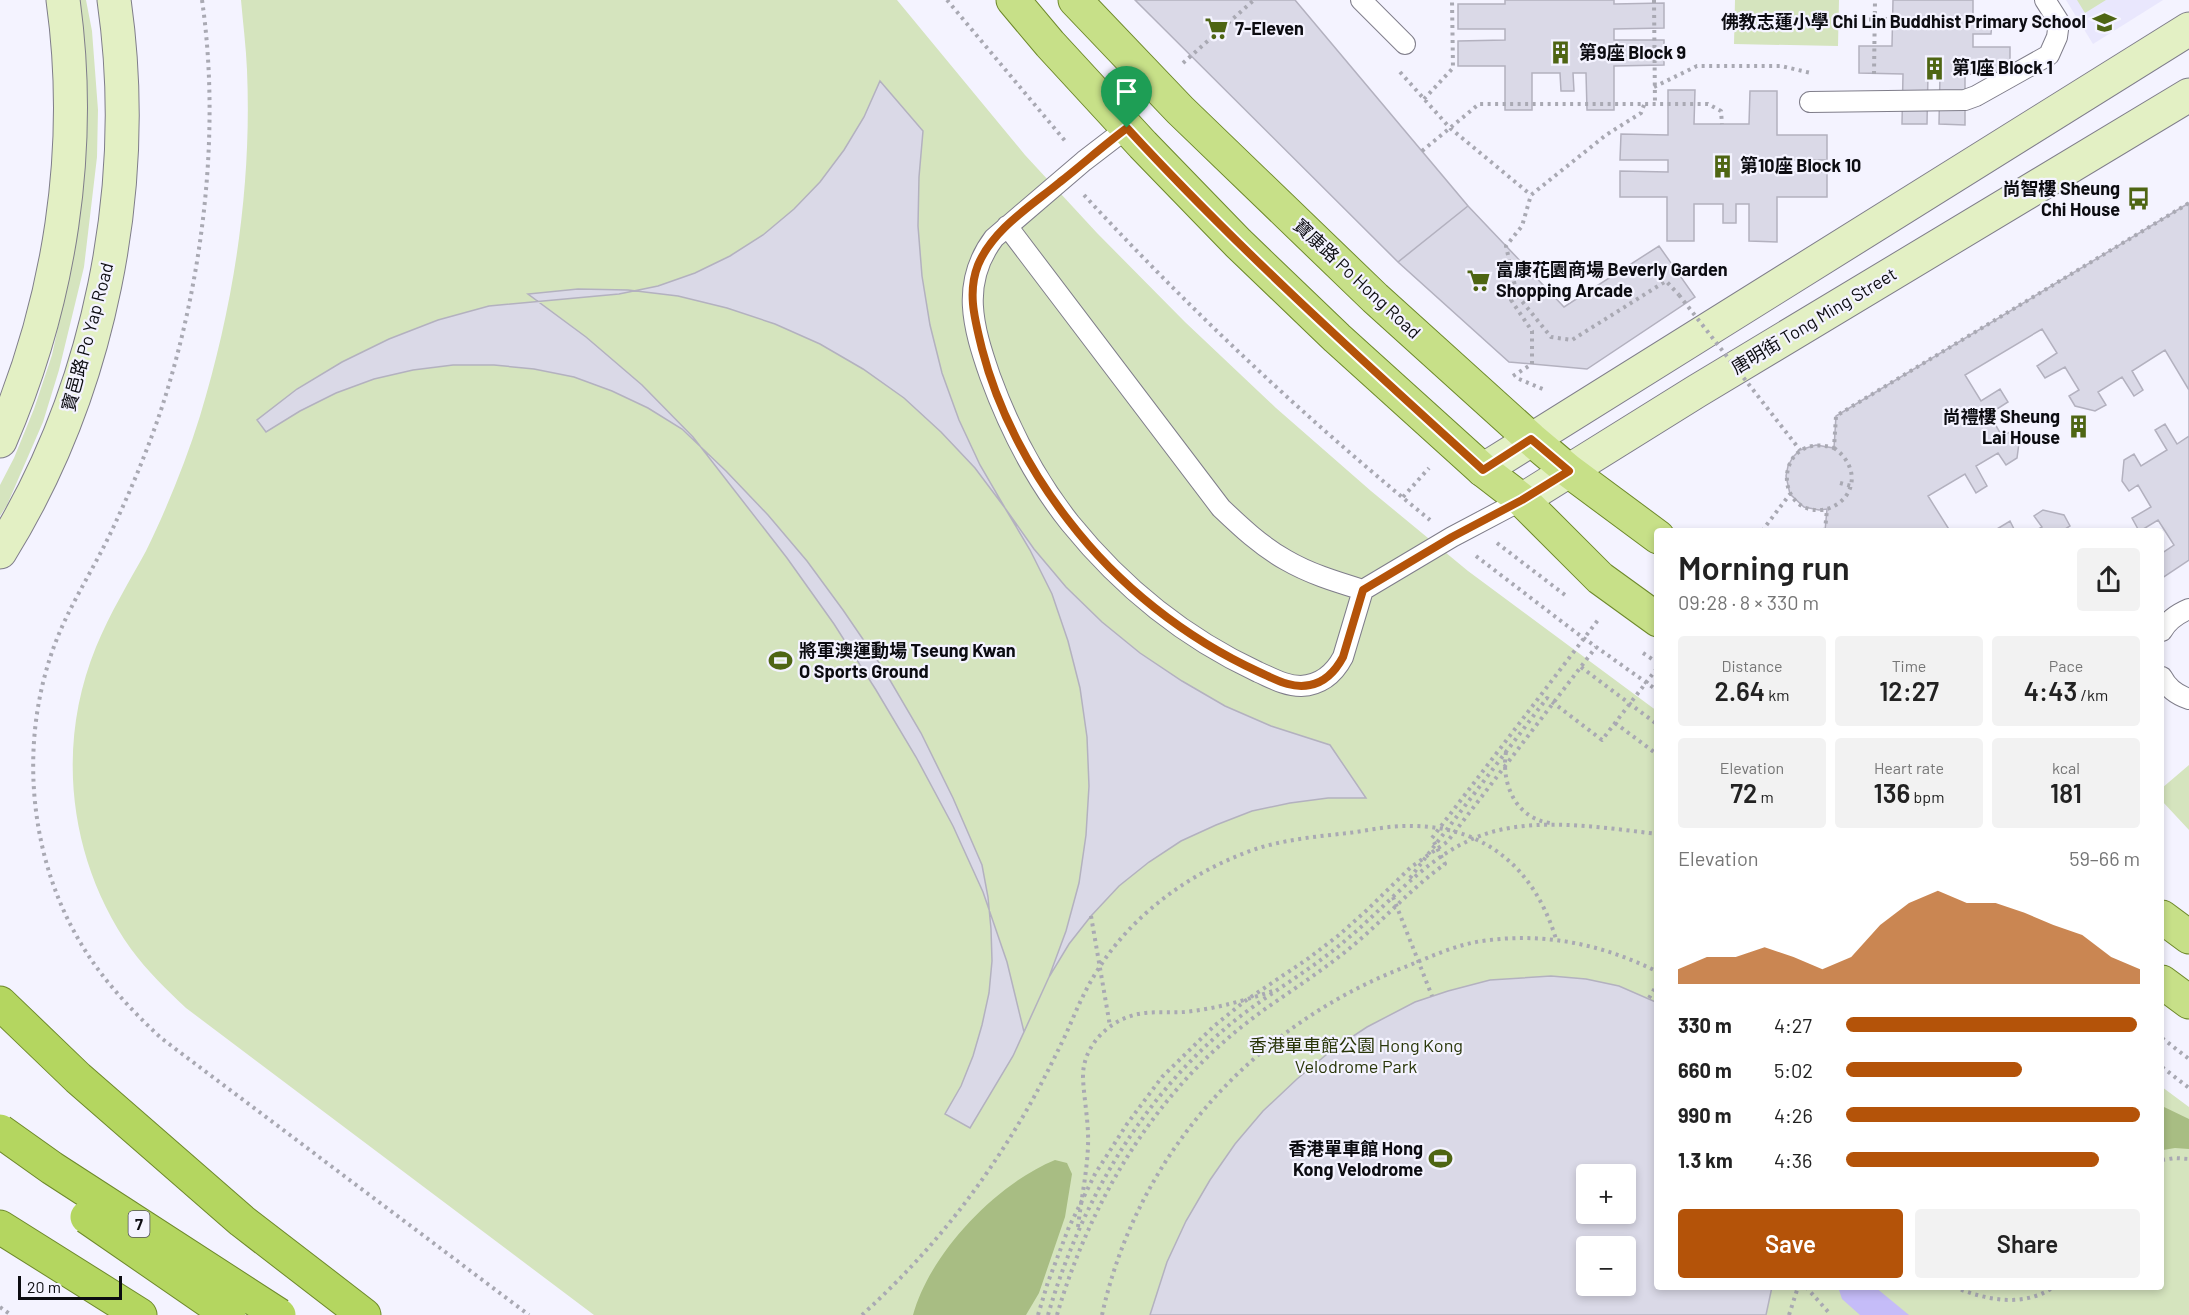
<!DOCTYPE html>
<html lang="en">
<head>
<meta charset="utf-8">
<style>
  body { margin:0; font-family:Barlow,"Noto Sans TC",sans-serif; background:#f2f2f2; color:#222; height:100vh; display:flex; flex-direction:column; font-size:22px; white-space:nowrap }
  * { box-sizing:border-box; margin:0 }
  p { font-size:20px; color:#767676 }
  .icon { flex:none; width:33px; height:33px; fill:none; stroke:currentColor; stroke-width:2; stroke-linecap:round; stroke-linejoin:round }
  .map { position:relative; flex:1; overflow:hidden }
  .details { position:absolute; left:1654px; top:528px; width:510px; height:762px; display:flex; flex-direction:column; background:#fff; border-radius:6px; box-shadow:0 3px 9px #0003 }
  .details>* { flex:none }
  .fabs { position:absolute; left:1576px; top:1164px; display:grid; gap:12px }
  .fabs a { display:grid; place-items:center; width:60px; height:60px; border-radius:6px; background:#fff; box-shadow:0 3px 9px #0003; font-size:30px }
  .scale { position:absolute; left:18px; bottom:15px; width:104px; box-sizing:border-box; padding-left:6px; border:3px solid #0c0c11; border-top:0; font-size:16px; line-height:21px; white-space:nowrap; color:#0c0c11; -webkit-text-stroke:4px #f4f3ff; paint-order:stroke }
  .pin { position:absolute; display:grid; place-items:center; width:51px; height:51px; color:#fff; margin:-62px -26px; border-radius:50% 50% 50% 0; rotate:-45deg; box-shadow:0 0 6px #0007 }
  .pin .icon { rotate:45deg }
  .round { display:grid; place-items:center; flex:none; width:63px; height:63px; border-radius:6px; background:#f2f2f2 }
  .summary { display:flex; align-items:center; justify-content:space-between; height:102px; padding:0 24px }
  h1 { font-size:33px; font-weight:600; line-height:45px }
  .stats { display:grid; grid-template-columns:repeat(3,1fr); gap:9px; height:102px; padding:6px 24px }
  .stats div { display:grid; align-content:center; border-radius:6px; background:#f2f2f2; text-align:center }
  .stats b { font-size:26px; font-weight:600 }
  .stats small { font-size:16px; font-weight:400 }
  .stats p { font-size:16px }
  .chart { height:168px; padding:12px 24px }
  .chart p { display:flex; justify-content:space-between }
  .chart svg { width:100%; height:108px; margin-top:6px; fill:#b45309; opacity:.7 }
  .cta { display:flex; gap:12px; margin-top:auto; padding:12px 24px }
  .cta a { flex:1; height:69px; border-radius:6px; background:#b45309; color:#fff; font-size:24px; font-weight:600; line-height:69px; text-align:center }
  .cta a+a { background:#f2f2f2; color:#222 }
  ul { padding:0 24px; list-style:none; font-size:20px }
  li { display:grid; grid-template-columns:96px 72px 1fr; align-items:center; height:45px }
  li i { height:15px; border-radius:8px; background:#b45309 }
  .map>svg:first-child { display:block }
  .built { fill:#e9e7fd }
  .green { fill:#d5e4be; fill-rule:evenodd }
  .forest { fill:#a8bd83 }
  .water { fill:#c5bcf8 }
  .building { fill:#dad9e7; stroke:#b3b1bf; stroke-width:1.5; fill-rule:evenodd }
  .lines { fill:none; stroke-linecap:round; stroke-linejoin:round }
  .service-casing { stroke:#7f7d8a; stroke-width:22 }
  .secondary-casing { stroke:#7f7d8a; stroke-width:35 }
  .primary-casing { stroke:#6e892b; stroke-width:35 }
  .trunk-casing { stroke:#6e892b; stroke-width:35 }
  .path { stroke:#a9a9b3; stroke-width:4; stroke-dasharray:3 4.5; stroke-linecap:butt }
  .service { stroke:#fff; stroke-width:20 }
  .secondary { stroke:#e3f0c4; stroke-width:33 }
  .primary { stroke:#c7e088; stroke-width:33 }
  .trunk { stroke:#b4d660; stroke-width:33 }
  .trunk-bridge-casing { stroke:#6e892b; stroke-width:35; stroke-linecap:butt }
  .path-bridge { stroke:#a9a9b3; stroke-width:4; stroke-dasharray:3 4.5; stroke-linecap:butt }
  .trunk-bridge { stroke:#b4d660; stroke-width:33 }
  .route-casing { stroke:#fff; stroke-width:12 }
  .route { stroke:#b45309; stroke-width:8 }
  .labels { text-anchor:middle; stroke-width:4.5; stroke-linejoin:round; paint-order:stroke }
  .shield { fill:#f4f3ff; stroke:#525158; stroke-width:1.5 }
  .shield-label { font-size:16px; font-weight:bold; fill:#0c0c11 }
  .poi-label { font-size:18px; font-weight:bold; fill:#0c0c11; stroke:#f4f3ff; text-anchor:start }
  .street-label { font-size:18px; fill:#0c0c11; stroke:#f4f3ff }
  .park-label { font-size:18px; fill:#293609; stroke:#f4f3ff }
</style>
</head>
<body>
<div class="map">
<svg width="2189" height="1315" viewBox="0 0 2189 1315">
  <rect width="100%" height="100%" fill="#f4f3ff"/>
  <path class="built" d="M2066 0H2163L2093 44Z"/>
  <path class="green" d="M76 0H86L92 31 98 110 97 157 84 267 59 370 43 422 7 505 0 516V485L14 458 34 409 52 355 75 249 81 196Z
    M241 0H897L1025 155 1097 233 1185 322 1276 408 1371 491 1468 571 1657 711 1658 1287H2162V1087L2189 1107V1315H594L186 1008C167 990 147 971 131 949 69 861 55 747 96 647 110 613 129 582 146 551 167 508 186 461 200 416 234 304 252 187 247 70 246 47 243 23 241 0ZM1587 1174H1626V1214H1587ZM1587 1246H1626V1286H1587Z
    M1735 0H1839L1838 46 1734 44Z
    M2077 0H2106L2085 13Z
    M2189 765V830L2162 801V788Z"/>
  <path class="forest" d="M2162 1106 2189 1119V1149L2175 1148 2163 1150 2162 1143Z
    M1055 1160 1067 1163 1072 1174 1065 1217 1039 1293 1026 1315H913C930 1253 996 1184 1055 1160Z"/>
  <path class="water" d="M1838 1287H1875L1909 1315H1860L1842 1299Z"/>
  <path class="building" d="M1135 0H1295L1468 206 1398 262Z
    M1505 0H1614V4L1664 3V28L1614 29V40H1664V65L1614 66V110H1587L1586 73H1573L1574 91H1561L1560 73H1532V110H1505V66H1458V41L1505 40V29H1458V4H1505Z
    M1893 0H1973V21H1992L1991 34H1973V47H2010V75L1965 74V125L1939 124 1940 74H1928L1927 124H1902L1903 74 1859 73V46H1892Z
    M880 81 923 131 919 177 918 226 922 276 930 325 942 373 959 420 980 465 1005 508 1034 549 1066 587 1102 622 1140 653 1182 681 1225 706 1271 726 1330 745 1366 798H1328L1290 803 1252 811 1216 825 1181 841 1149 862 1119 886 1091 916 1069 944 1049 977 1013 1056 970 1128 945 1114 961 1086 973 1056 982 1025 989 993 992 961 991 929 988 897 982 865 953 798 921 733 884 670 843 610 807 561 768 515 726 471 682 429 648 408 612 391 574 377 534 369 494 365H453L413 370 374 379 336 393 300 411 266 432 257 420 297 389 342 362 389 339 438 320 489 306 619 294 658 286 695 273 730 256 763 235 794 209 820 182 844 150 864 117Z
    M1668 90H1695L1694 124H1749L1750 91H1777V135H1827V160H1777V172H1827V197H1777V242L1749 241V204H1736V223H1723V204H1694V241H1667V197H1620V171L1668 172V160H1620L1621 134 1668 135Z
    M2189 203V560L2162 578V531H1825L1827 509 1819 510 1804 507 1790 494 1786 476 1788 466 1793 457 1800 450 1816 445 1834 448 1836 416Z
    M1468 206 1564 307 1659 246 1695 297 1587 369 1509 362 1398 262Z
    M578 289 628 290 678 296 727 308 775 324 820 344 863 369 904 398 941 432 975 468 1005 508 1030 550 1052 594 1068 641 1080 688 1087 737 1089 786 1086 835 1079 883 1066 931 1049 977 1024 1032 1007 962 983 892 953 826 916 757 876 690 834 624 787 558 693 437 642 385 586 337 528 294Z
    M2042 329 2057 353 2037 366 2045 378 2065 367 2079 390 2069 396 2075 406 2095 411 2106 405 2098 392 2122 377 2134 396 2143 390 2132 371 2165 350 2189 390V436L2177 444 2165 424 2155 430 2167 450 2141 466 2134 454 2124 460 2122 481 2129 491 2138 485 2151 507 2132 518 2139 531H2062L2070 526 2064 515 2043 510 2034 516 2042 527 2035 531H2015L2010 521 1997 529 1999 531H1950L1928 496 1965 474 1976 493 1987 486 1976 466 1998 453 2006 465 2017 458 2019 443 2012 431 2002 436 1989 414 2008 402 2000 389 1981 401 1965 375Z
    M2158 520 2174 545 2162 553V531H2140Z
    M1551 976 1586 979 1619 986 1658 1003V1287H1772L1766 1315H1150L1167 1262 1186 1221 1210 1180 1235 1144 1263 1111 1297 1079 1332 1050 1367 1027 1415 1002 1448 991 1490 980ZM1587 1174H1626V1214H1587ZM1587 1246H1626V1286H1587Z"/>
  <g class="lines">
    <defs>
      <path id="service" d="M1361 0 1405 44
        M1810 102 1965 100 1976 96 2049 55 2057 37 2059 22 2045 0
        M1127 128 1084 161 994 238C960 283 973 327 990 376 1009 428 1035 479 1070 523 1121 586 1185 638 1258 672 1272 678 1285 686 1301 686 1320 685 1334 674 1343 657L1363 590 1452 537 1522 500
        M1007 226 1221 508C1241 527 1261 546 1286 560 1310 574 1337 582 1363 590
        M2162 631C2168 620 2177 614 2189 609
        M2162 677C2168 689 2177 695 2189 699"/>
      <path id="secondary" d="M0 441C60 302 84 150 63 0
        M1483 470 2189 29
        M1522 500 1697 391 2189 95
        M0 552C100 391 141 187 114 0"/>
      <path id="primary" d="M1013 0 1050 44 1143 145 1238 243 1337 338 1483 470 1522 500 1600 578 1658 620
        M1075 0 1180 110 1375 298 1531 439 1569 471 1658 537
        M2162 917 2189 937
        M2162 982 2189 1002"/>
      <path id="trunk" d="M0 1003 78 1078 242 1221 364 1315
        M0 1227 140 1315"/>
    </defs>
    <use href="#service" class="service-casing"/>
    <use href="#secondary" class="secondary-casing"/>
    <use href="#primary" class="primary-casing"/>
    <use href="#trunk" class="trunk-casing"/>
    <path class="path" d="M202 0C221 132 203 280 162 407 148 449 131 490 112 530 96 564 76 595 61 629 19 725 25 844 76 935 98 975 128 1007 161 1038L529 1315
      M947 0 1066 142
      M1654 0 1655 105
      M1839 20 1893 19
      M1183 63 1254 0
      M1400 72 1450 128 1531 195
      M1874 74 1875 0
      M1654 87 1697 66H1781L1811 73
      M1424 99 1453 68 1452 0
      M1644 105 1641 113 1606 135 1531 195 1522 226 1506 246 1517 295 1551 337 1572 340 1666 281 1679 295
      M1422 151 1479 104H1708L1721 111 1722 124
      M1084 195C1191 311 1307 420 1430 520
      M1513 376 1532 364V331L1511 300 1517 295
      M1519 379 1545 390
      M1834 448C1850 459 1858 479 1846 496 1841 503 1831 509 1822 510 1771 514 1776 430 1834 448L1836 416 2189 203
      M1840 483 1851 486
      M1403 497 1429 468
      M1762 531 1790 494
      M1825 531 1827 509
      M1497 543 1565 595
      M1476 556 1578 634 1658 691
      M1643 653 1658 663
      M1581 667 1658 725
      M1615 723 1658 755
      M1649 998 1658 983
      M2162 1038 2189 1059
      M2162 1067 2189 1088
      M2162 1160 2175 1158 2189 1159
      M1806 1287 1831 1315
      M1954 1287C1986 1300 2023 1308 2054 1287
      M0 1307 11 1315
      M862 1315C929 1254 979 1191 1025 1113 1040 1087 1053 1061 1066 1034 1076 1011 1085 989 1099 968 1135 911 1198 867 1262 847 1290 839 1320 836 1349 833 1370 830 1392 825 1413 826 1487 827 1535 870 1556 939
      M1038 1315 1048 1282 1069 1227 1095 1174 1127 1124 1162 1077 1214 1026 1245 1001 1309 958 1339 935 1367 910 1411 867 1447 842 1596 647
      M1057 1315C1087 1212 1144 1111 1226 1040 1264 1006 1310 981 1350 948 1383 921 1410 889 1445 864L1432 838 1598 620
      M1102 1315C1137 1155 1253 1026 1405 967 1430 957 1455 945 1482 941 1544 932 1602 944 1658 972
      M1789 1315 1798 1287"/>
    <use href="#service" class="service"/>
    <use href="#secondary" class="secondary"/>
    <use href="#primary" class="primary"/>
    <use href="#trunk" class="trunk"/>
    <defs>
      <path id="trunk-bridge" d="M0 1131 52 1168 279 1315
        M87 1217 229 1315"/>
    </defs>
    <use href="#trunk-bridge" class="trunk-bridge-casing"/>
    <path class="path-bridge" d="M1679 295 1800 450
      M1506 752C1501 783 1515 818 1550 823
      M1410 878 1547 698 1602 740 1658 667
      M1393 897 1432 996
      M1091 916 1110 1026
      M1078 1227C1081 1200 1087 1173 1088 1146 1089 1123 1084 1100 1083 1078 1082 1046 1109 1020 1138 1014 1153 1011 1169 1013 1184 1012 1216 1009 1246 1000 1276 990
      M1048 1315C1079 1208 1136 1107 1220 1033 1259 998 1307 974 1347 939 1395 899 1432 848 1495 831 1547 818 1605 828 1658 834"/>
    <use href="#trunk-bridge" class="trunk-bridge"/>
  </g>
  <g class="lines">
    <defs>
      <path id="route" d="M1127 128C1238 249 1361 359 1483 470L1531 439 1569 471 1522 500 1452 537 1363 590 1343 657C1336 670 1326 682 1310 685 1291 689 1275 679 1259 672 1185 638 1118 585 1069 521 1030 471 998 411 982 349 975 320 967 293 978 265 993 229 1031 206 1060 182 1083 164 1104 145 1127 128Z"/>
    </defs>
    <use href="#route" class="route-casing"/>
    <use href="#route" class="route"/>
  </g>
  <defs>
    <symbol id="school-bare" viewBox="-9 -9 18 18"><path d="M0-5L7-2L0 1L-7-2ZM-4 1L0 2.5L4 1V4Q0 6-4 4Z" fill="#4e6513" stroke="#f4f3ff" stroke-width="2.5" paint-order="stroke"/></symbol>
    <symbol id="supermarket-bare" viewBox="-9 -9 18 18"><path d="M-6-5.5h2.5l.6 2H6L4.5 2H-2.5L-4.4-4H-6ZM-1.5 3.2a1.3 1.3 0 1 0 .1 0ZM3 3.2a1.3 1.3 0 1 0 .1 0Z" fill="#4e6513" stroke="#f4f3ff" stroke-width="2.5" paint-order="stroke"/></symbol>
    <symbol id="building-bare" viewBox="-9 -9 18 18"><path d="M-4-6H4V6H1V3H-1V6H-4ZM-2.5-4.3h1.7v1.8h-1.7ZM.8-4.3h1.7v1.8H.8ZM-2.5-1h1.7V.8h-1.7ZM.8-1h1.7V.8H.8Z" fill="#4e6513" stroke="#f4f3ff" stroke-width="2.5" paint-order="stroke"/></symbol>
    <symbol id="bus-bare" viewBox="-9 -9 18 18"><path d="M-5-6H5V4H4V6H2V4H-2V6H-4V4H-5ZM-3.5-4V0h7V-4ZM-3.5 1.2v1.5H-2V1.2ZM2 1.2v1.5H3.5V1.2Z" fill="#4e6513" stroke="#f4f3ff" stroke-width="2.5" paint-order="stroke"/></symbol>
    <symbol id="stadium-bare" viewBox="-9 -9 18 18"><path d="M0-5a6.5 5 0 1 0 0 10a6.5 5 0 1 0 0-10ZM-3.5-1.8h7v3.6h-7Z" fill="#4e6513" stroke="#f4f3ff" stroke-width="2.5" paint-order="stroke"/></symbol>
  </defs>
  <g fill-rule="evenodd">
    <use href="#school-bare" x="2088" y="6" width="33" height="33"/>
    <use href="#supermarket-bare" x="1200" y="12" width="33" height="33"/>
    <use href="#building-bare" x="1544" y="36" width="33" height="33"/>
    <use href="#building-bare" x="1918" y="52" width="33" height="33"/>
    <use href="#building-bare" x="1706" y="150" width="33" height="33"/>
    <use href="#bus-bare" x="2122" y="182" width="33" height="33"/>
    <use href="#supermarket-bare" x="1462" y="264" width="33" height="33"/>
    <use href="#building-bare" x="2062" y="410" width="33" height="33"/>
    <use href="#stadium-bare" x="764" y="644" width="33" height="33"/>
    <use href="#stadium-bare" x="1424" y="1142" width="33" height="33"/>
  </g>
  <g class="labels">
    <rect class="shield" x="128.5" y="1211" width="21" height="26" rx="4.5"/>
    <g class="shield-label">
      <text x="139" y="1230">7</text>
    </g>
    <g class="poi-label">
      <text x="2086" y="28" text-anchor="end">佛教志蓮小學 Chi Lin Buddhist Primary School</text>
      <text x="1235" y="35">7-Eleven</text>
      <text x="1579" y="59">第9座 Block 9</text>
      <text x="1952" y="74">第1座 Block 1</text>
      <text x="1740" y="172">第10座 Block 10</text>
      <text x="2120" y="195" text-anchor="end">尚智樓 Sheung<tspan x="2120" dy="21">Chi House</tspan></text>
      <text x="1496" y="276">富康花園商場 Beverly Garden<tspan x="1496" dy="21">Shopping Arcade</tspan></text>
      <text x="2060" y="423" text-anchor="end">尚禮樓 Sheung<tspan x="2060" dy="21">Lai House</tspan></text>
      <text x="799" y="657">將軍澳運動場 Tseung Kwan<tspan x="799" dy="21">O Sports Ground</tspan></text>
      <text x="1423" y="1155" text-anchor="end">香港單車館 Hong<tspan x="1423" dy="21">Kong Velodrome</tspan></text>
    </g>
    <g class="street-label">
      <text transform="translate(1357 279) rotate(43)" y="6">寶康路 Po Hong Road</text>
      <text transform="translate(1814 321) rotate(-31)" y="6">唐明街 Tong Ming Street</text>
      <text transform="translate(88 337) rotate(-75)" y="6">寶邑路 Po Yap Road</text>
    </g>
    <g class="park-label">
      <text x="1356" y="1052">香港單車館公園 Hong Kong<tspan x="1356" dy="21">Velodrome Park</tspan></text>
    </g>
  </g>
</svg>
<div class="fabs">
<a>+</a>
<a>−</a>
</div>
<div class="scale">20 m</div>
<div class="pin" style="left:1127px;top:128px;background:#1e9e55"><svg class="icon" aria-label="arrive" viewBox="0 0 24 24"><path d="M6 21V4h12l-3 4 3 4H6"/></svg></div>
<section class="details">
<div class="summary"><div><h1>Morning run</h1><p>09:28 · 8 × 330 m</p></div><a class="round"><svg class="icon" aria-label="share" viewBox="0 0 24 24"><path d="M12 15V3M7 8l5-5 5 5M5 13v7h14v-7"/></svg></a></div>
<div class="stats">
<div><p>Distance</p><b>2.64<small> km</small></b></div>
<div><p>Time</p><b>12:27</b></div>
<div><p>Pace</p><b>4:43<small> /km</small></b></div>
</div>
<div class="stats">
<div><p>Elevation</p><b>72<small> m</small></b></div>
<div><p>Heart rate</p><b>136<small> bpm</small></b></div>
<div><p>kcal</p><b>181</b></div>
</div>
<div class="chart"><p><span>Elevation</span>59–66 m</p>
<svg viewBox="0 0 160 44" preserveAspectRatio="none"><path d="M0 44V38L10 33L20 33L30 29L40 33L50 38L60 33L70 20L80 11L90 6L100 11L110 11L120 15L130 20L140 24L150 33L160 38V44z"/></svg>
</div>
<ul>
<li><b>330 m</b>4:27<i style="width:99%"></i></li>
<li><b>660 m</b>5:02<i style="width:60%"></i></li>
<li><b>990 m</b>4:26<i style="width:100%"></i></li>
<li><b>1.3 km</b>4:36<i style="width:86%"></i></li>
</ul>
<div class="cta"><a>Save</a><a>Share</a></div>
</section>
</div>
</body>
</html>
